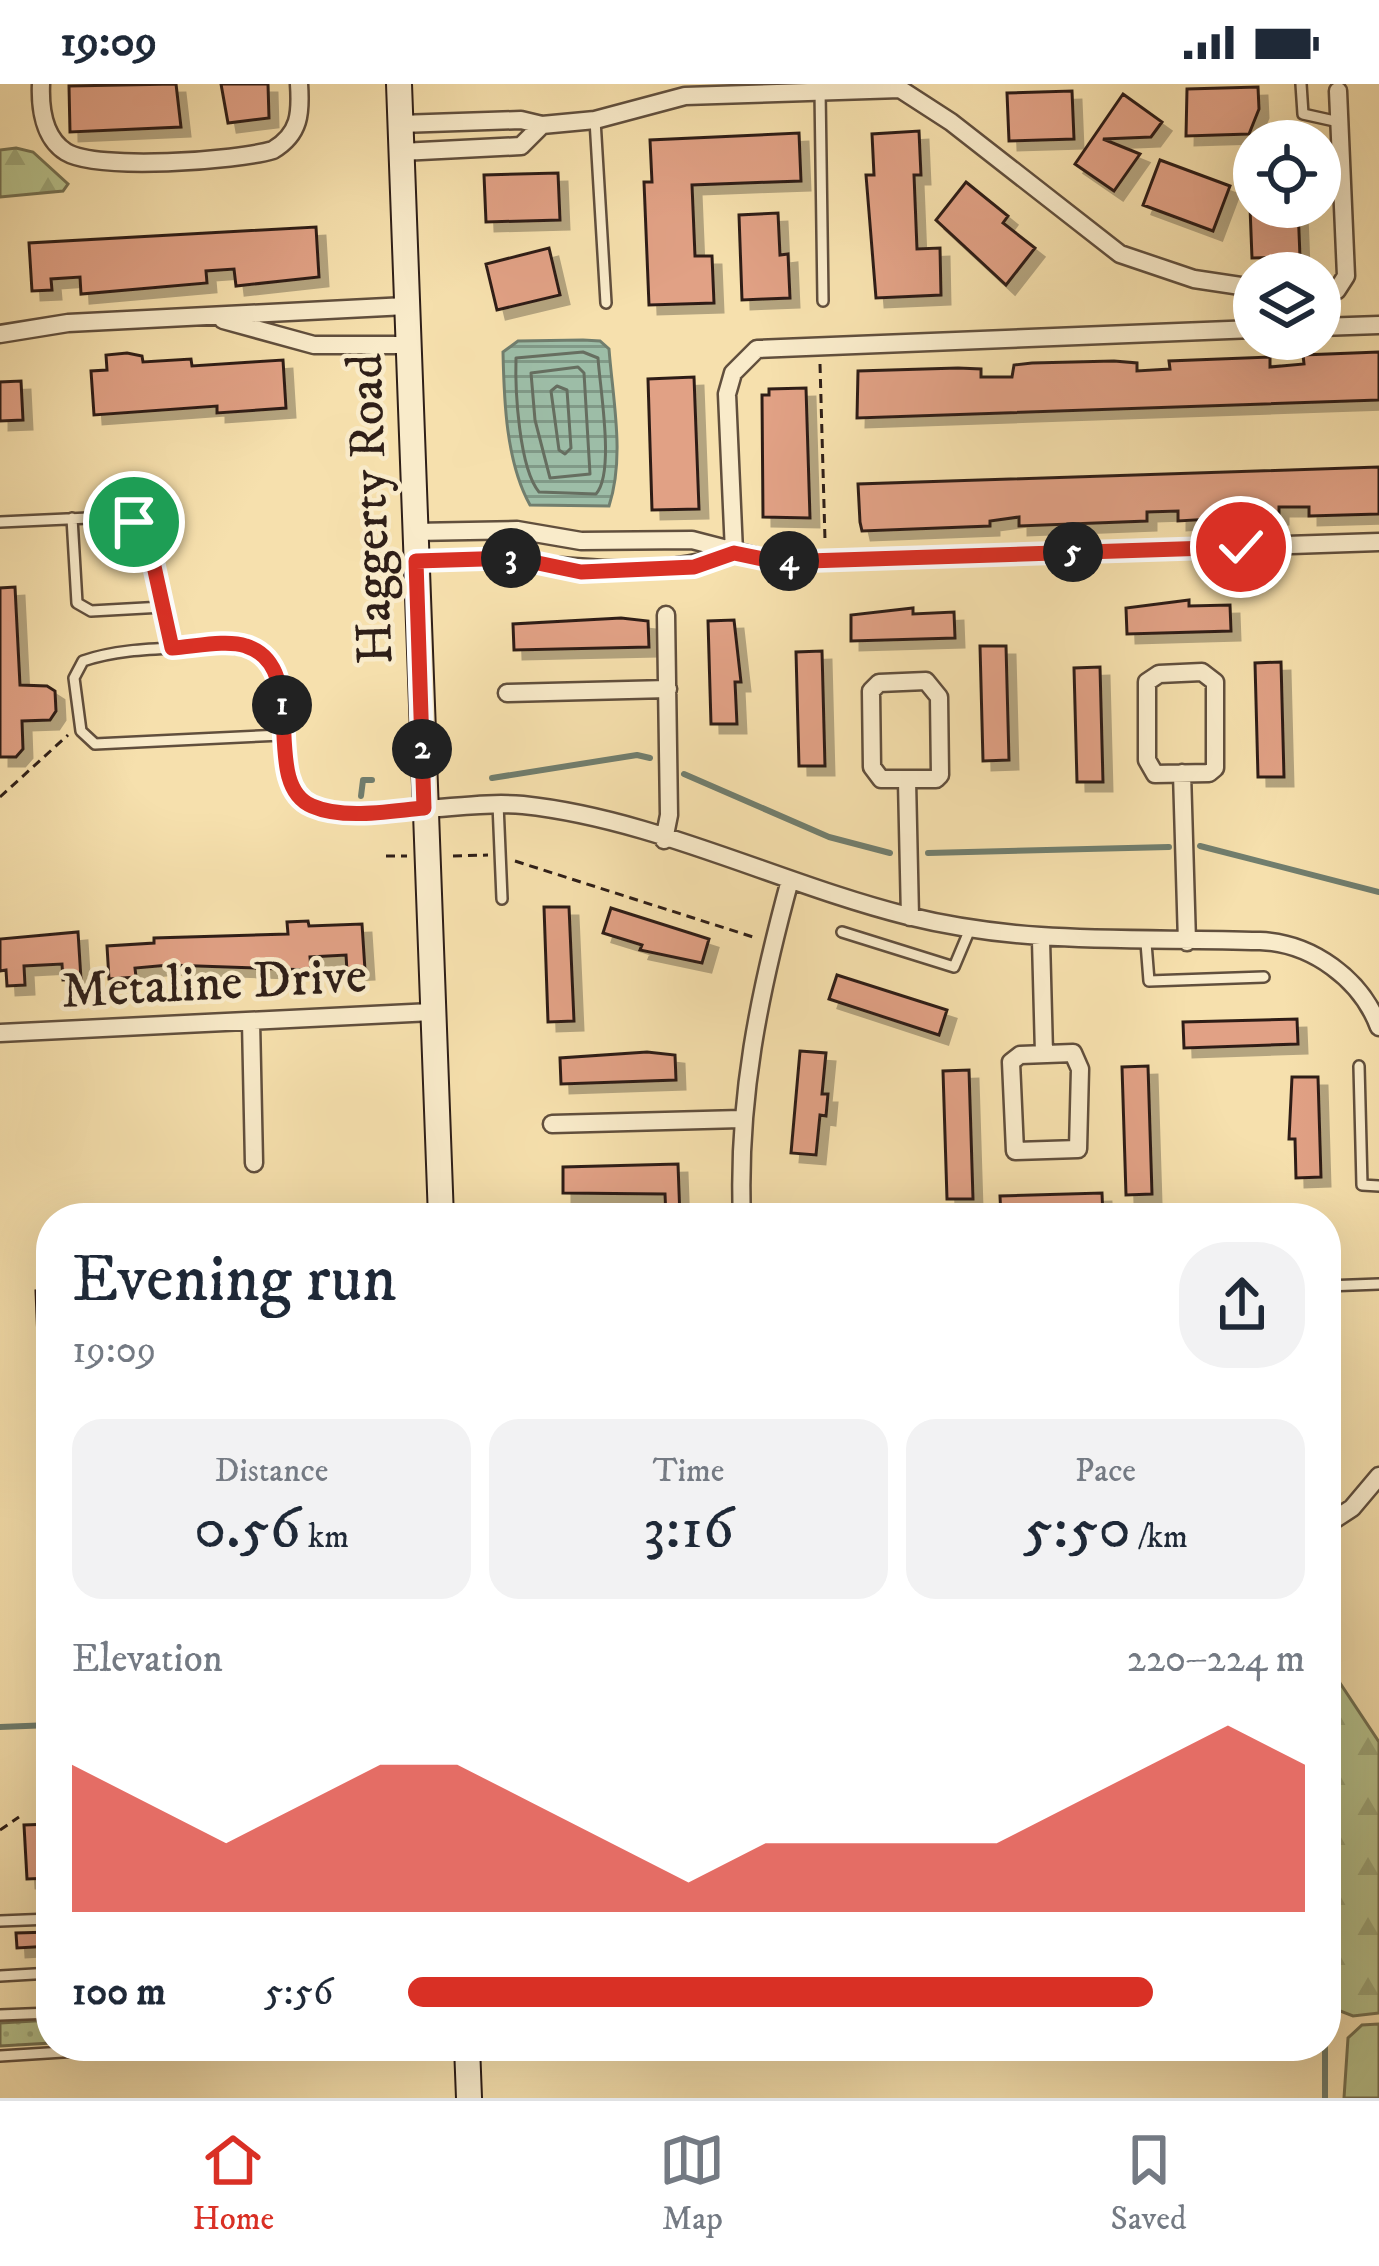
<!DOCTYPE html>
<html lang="en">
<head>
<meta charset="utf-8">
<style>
  body { margin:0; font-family:"IM FELL DW Pica",serif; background:#f2f2f3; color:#1f2937; height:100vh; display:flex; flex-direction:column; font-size:45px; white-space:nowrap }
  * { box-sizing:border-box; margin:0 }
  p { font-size:39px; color:#747a83 }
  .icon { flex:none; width:66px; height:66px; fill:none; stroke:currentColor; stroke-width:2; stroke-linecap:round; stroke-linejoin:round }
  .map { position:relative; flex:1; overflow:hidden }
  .drawer { position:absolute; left:36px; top:1119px; width:1305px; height:858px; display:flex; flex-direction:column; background:#fff; border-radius:48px; box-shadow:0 12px 48px #0002 }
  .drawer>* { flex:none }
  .controls { position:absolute; left:1233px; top:36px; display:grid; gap:24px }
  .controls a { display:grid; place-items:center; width:108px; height:108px; border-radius:50%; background:#fff; box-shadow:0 12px 48px #0002; font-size:60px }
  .pin { position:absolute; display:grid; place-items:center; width:102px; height:102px; color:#fff; margin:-51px; border:6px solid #fff; border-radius:50%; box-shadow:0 3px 12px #0007 }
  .km { position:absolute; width:60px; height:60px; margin:-30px; border-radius:50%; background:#222; color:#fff; font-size:33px; line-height:60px; text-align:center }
  .round { display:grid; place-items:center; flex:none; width:126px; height:126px; border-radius:48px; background:#f2f2f3 }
  .headline { display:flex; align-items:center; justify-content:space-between; height:204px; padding:0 36px }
  h1 { font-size:66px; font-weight:600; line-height:90px }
  .metrics { display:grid; grid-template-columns:repeat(3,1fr); gap:18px; height:204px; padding:12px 36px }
  .metrics div { display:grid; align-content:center; border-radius:30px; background:#f2f2f3; text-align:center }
  .metrics b { font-size:60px; font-weight:600 }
  .metrics small { font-size:33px; font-weight:400 }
  .metrics p { font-size:33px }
  .chart { height:336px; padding:24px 36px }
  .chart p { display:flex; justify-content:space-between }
  .chart svg { width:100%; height:216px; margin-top:12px; fill:#d93025; opacity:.7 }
  ul { padding:0 36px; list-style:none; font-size:39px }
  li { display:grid; grid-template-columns:192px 144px 1fr; align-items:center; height:90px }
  li i { height:30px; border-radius:15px; background:#d93025 }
  .status { display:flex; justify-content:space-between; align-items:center; height:84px; padding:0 60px; background:#fff; direction:ltr }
  .status svg { height:33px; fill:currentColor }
  .dock { display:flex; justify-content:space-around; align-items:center; height:168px; border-top:3px solid #e0e1e3; background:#fff; font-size:33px; color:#747a83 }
  .dock a { display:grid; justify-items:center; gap:6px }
  .dock .active { color:#d93025 }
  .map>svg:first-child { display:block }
  .grass { fill:url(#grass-dots); stroke:#747152; stroke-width:3 }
  .forest { fill:url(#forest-firs); stroke:#747152; stroke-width:3 }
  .park { fill:#b8c38d; stroke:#747152; stroke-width:3 }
  .water { fill:url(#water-rules); stroke:#717e6e; stroke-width:3 }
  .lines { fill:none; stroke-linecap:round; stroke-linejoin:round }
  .shore { stroke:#666e60; stroke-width:3 }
  .stream { stroke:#717e6e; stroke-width:6 }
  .building { fill:#e1a185; stroke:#2f1f18; stroke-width:3; filter:url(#shadow) }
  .service-casing { stroke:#614f3d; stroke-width:14 }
  .minor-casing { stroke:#614f3d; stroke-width:21 }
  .secondary-casing { stroke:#2f1f18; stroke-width:28 }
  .path { stroke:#2f1f18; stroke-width:3; stroke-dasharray:9 6; stroke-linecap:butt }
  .service { stroke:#f9ebca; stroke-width:9 }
  .minor { stroke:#f9ebca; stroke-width:16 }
  .secondary { stroke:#f9ebca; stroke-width:24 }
  .route-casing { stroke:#fff; stroke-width:24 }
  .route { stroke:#d93025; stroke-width:15 }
  .labels { text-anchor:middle; stroke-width:9; stroke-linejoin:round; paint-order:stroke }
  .street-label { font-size:51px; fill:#2f1f18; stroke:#f9ebca }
</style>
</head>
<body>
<div class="status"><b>19:09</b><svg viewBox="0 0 49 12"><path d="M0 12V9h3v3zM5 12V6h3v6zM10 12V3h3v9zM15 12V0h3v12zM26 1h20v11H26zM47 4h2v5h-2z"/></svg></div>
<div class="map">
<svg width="1379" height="2014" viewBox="0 0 1379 2014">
  <defs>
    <pattern id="grass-dots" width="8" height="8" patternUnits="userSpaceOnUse" patternTransform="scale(3)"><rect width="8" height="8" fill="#b8c38d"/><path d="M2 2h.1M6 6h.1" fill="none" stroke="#9ea779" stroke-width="1.8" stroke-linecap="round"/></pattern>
    <pattern id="forest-firs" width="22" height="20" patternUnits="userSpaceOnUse" patternTransform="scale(3)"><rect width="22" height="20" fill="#b8c38d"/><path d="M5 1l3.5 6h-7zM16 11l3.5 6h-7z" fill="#9ea779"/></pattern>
    <pattern id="water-rules" width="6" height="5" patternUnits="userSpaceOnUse" patternTransform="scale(3)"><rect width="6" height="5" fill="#9dbda7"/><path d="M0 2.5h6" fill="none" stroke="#809987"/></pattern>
    <filter id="shadow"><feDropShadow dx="9" dy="9" stdDeviation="0" flood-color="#0004"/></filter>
  </defs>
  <rect width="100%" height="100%" fill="#f6e0ad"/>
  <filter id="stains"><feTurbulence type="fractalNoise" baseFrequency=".00167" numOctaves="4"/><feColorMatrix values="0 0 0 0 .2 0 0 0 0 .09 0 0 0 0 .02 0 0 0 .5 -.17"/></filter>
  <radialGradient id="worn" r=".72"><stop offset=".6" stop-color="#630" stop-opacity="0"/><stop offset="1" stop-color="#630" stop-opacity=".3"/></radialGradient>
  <path class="grass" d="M51 1936V1959L0 1962V1939Z"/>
  <path class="forest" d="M16 64 33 68 68 100 63 107 0 113V66Z
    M1326 1566 1340 1599 1379 1658V1929L1353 1932 1335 1925Z"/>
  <path class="park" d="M1379 1940V2014H1344L1348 1954 1362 1941Z"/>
  <path class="water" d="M583 256 600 257 609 265C613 317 625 373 609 422L530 421C506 378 504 316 503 268L518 257Z"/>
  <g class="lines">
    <path class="shore" d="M583 268 598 274C600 305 615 389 596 410L539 408C519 384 515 306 516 274Z
      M578 283 584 289 590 390 550 394 535 336 531 289Z
      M557 302 567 306 571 364 565 370 559 366 551 307Z"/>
    <path class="stream" d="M684 690 829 753 890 769
      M492 694 637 671 650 674
      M361 712 363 696H372
      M1200 762 1379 808
      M928 769 1169 763
      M0 1643 51 1641
      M1325 2014V1962"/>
  </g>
  <path class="building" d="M176 0 181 43 70 48 69 2Z
    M221 0H268L269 34 228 39Z
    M1258 3 1259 25 1249 50 1186 52 1187 5Z
    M1072 7 1074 55 1009 57 1007 9Z
    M1123 10 1162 38 1151 53 1103 55 1140 70 1114 107 1075 80Z
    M919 47 921 91H914L917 165 940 164 941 211 876 214 866 91H874L872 50Z
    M799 49 801 97 692 101 695 172H712L714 219 649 221 644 98H652L650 56Z
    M1160 76 1230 102 1213 147 1143 121Z
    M558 89 560 136 486 138 484 91Z
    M966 98 1008 132 1003 139 1035 164 1006 201 936 136Z
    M1250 123H1298L1300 173 1252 174Z
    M778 129 780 171 788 170 790 214 742 216 739 131Z
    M316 143 319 193 236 202 234 185 206 187 207 199 81 210 80 193 51 195 52 206 32 207 29 159Z
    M549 164 560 211 497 226 486 180Z
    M1379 268V316L857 334 858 287 958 284 981 285V293H1012L1014 281 1032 279 1114 277 1137 279V287L1170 285 1169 277 1270 273V283L1304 280 1303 271Z
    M127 269 142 272 143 278 191 275 192 282 283 276 286 324 217 329V322L94 331 91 287 107 286 106 271Z
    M694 293 699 425 652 426 648 295Z
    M21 297 23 336 0 337V298Z
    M806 304 810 434 763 433 762 311H769V305Z
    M1379 383V430L1309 432V423H1279V431L1178 437V427L1147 428V437L1019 442V433L990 437V442L862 447 860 438 858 400Z
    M15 503 20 601 47 602 55 607 56 627 50 636 22 637 23 665 16 673H0V504Z
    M1189 516V522L1230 521 1231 547 1127 550 1126 524Z
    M913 524V530L954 528 955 554 851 557V531Z
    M621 534 648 537 649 563 514 566 513 540Z
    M734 536 741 598H735L737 640H711L708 537Z
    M980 562H1006L1009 676 983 677Z
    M822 567 825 682H799L796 568Z
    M1281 578 1284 693H1258L1255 579Z
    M1100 583 1103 698H1077L1074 584Z
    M544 823H569L574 937 548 938Z
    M611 824 709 855 702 879 640 866 642 861 603 849Z
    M308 837 309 842 362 840 365 886 347 887 346 871 310 873 311 886 169 881 135 884 136 893 109 895 107 862 154 859V854L288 850 287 838Z
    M78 848 81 895 63 896 62 880 24 882 25 901 7 902 6 886 0 887V855Z
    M837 891 947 926 939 951 829 915Z
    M1297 935 1298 960 1184 964 1183 938Z
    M800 967 826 969 822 1010H828L826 1032 820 1031 816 1071 791 1069Z
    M647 968 675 971 676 996 561 1000 560 974Z
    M1148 982 1152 1110 1126 1111 1122 983Z
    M969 986 973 1115H947L943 987Z
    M1292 993H1318L1321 1093 1296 1094 1295 1055H1289Z
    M678 1080 680 1134H666L665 1110 563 1109V1083Z
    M1102 1109 1103 1134H1001L1000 1112Z
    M51 1206V1255H38L36 1207Z
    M51 1740V1794L27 1795 24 1741Z
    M51 1848V1862L17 1864 16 1849Z"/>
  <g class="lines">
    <defs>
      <path id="service" d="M1301 0 1303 30 1339 38
        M820 6 823 217
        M595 36 606 219
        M72 434 77 519 91 527 163 523
        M0 438 89 434 134 438 149 455 172 564
        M282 651 95 660 81 647 74 594 83 577C118 565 156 565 193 563 303 557 272 603 290 686 293 700 293 710 305 718 334 738 390 727 424 725
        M498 720 502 815
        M842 848 954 883 970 845
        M1146 859 1149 897 1264 893
        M1359 982 1362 1101 1379 1102
        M1326 1202 1379 1200
        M1326 1396H1327
        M0 1837 51 1835
        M0 1892 51 1889
        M0 1931 51 1929
        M0 1972 158 1962"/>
      <path id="minor" d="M41 0C40 24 44 54 66 68 97 87 237 77 273 66 300 50 301 29 299 0
        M400 40 521 36 542 41 595 36 685 12 900 5 951 38 1120 170 1194 195 1254 204
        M401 68 521 62 542 41
        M1320 207 1337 206 1346 192 1338 7
        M223 236 314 261H408
        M1320 243 1379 241
        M0 250 68 239 406 222
        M414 448 517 446 581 457 692 456 777 478 1379 458
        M734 468 727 310 733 289 757 265 1254 245
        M416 477C525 466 626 507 733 469
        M1202 588 1215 598V684L1209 689 1155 690 1147 676V598L1159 590Z
        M926 597 939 613 940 691 936 695H881L872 683 871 607 879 599Z
        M507 609 668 605
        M1182 689 1187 858
        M907 697 910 833
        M424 725C457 723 490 718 523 721 655 735 780 800 908 832 1029 862 1138 853 1260 857 1312 859 1361 895 1379 943
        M664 756 669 731 666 531
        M1041 856 1044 969
        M251 937 254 1079
        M0 949 432 928
        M1073 969 1080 985 1078 1065 1015 1067 1011 978 1020 971Z
        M552 1040 741 1035
        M742 1134C737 1016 759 910 790 796
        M1326 1441 1352 1424 1379 1392"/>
      <path id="secondary" d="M399 0 441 1134
        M467 1962 469 2014"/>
    </defs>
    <use href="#service" class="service-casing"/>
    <use href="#minor" class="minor-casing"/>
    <use href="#secondary" class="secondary-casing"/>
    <path class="path" d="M820 280 825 456
      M0 713 68 651
      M386 772H407
      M453 772 488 771
      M515 777 753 853
      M0 1746 19 1733"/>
    <use href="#service" class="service"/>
    <use href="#minor" class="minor"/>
    <use href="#secondary" class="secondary"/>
  </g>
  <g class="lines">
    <defs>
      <path id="route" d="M134 438 148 455 172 564C193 563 226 555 246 562 312 583 258 699 312 722 344 736 390 727 424 724L416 477 514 474 581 488 694 483 734 469 777 478 1241 463"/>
    </defs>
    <use href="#route" class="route-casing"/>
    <use href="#route" class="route"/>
  </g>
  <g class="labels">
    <g class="street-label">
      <text transform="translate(368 425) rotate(-92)" y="18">Haggerty Road</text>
      <text transform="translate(214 897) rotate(-3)" y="18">Metaline Drive</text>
    </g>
  </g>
  <rect width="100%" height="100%" filter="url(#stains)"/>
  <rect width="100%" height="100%" fill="url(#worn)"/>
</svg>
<div class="controls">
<a><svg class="icon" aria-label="locate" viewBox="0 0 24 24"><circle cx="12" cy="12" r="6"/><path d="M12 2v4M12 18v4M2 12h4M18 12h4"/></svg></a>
<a><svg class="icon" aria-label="layers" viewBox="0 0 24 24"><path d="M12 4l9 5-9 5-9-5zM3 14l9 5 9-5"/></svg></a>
</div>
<div class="pin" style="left:134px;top:438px;background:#1e9e55"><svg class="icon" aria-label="arrive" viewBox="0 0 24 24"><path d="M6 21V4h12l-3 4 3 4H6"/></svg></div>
<div class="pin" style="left:1241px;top:463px;background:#d93025"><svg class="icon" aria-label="check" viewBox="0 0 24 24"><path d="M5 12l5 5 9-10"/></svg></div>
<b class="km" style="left:282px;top:621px">1</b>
<b class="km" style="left:422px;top:665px">2</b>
<b class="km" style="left:511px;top:474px">3</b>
<b class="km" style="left:789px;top:477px">4</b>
<b class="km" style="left:1073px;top:468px">5</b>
<section class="drawer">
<div class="headline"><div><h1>Evening run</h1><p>19:09</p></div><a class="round"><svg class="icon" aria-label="share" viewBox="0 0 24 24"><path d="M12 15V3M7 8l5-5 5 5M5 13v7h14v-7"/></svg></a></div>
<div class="metrics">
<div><p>Distance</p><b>0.56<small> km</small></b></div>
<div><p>Time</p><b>3:16</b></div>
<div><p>Pace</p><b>5:50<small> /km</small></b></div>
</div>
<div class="chart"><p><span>Elevation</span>220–224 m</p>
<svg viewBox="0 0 160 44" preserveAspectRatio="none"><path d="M0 44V14L10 22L20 30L30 22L40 14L50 14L60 22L70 30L80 38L90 30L100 30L110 30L120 30L130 22L140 14L150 6L160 14V44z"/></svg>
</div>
<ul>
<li><b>100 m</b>5:56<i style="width:83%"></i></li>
</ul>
</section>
</div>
<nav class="dock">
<a class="active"><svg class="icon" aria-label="home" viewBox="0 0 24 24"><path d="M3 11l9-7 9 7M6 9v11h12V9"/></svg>Home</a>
<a><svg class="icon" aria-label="map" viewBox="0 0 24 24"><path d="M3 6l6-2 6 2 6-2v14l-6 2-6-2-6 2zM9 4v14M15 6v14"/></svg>Map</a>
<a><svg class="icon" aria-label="saved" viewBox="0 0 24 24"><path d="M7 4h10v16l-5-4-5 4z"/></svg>Saved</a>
</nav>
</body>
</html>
